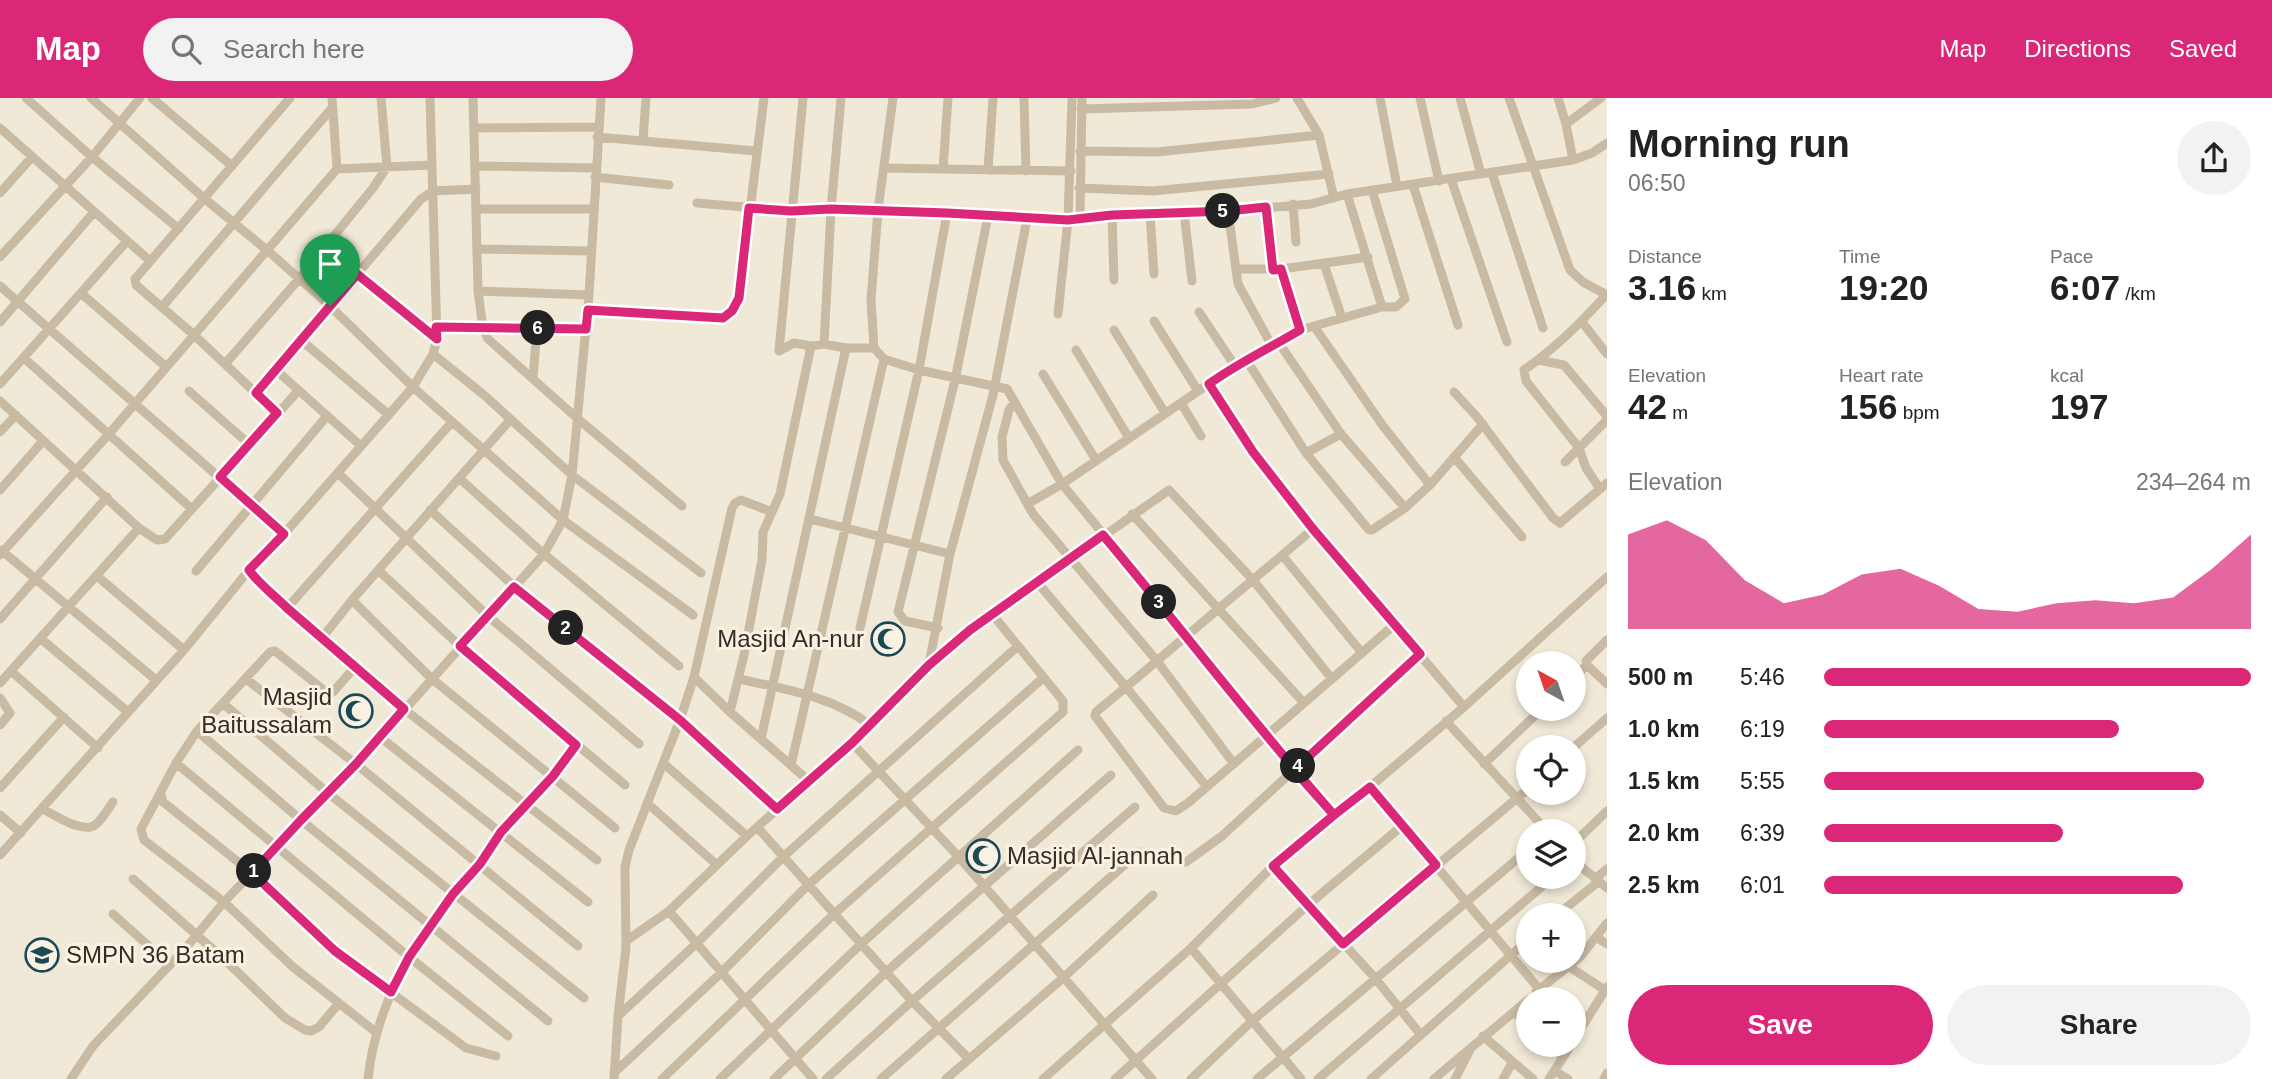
<!DOCTYPE html>
<html lang="en">
<head>
<meta charset="utf-8">
<style>
  body { margin:0; font-family:Helvetica,sans-serif; background:#f2f2f2; color:#222; height:100vh; display:flex; flex-direction:column; font-size:26px; white-space:nowrap }
  * { box-sizing:border-box; margin:0 }
  p { font-size:23px; color:#767676 }
  .icon { flex:none; width:38px; height:38px; fill:none; stroke:currentColor; stroke-width:2; stroke-linecap:round; stroke-linejoin:round }
  .map { position:relative; flex:1; overflow:hidden }
  .drawer { display:flex; flex-direction:column; background:#fff; width:665px }
  .drawer>* { flex:none }
  .needle { width:46px; rotate:320deg }
  .controls { position:absolute; left:1516px; top:553px; display:grid; gap:14px }
  .controls a { display:grid; place-items:center; width:70px; height:70px; border-radius:50%; background:#fff; box-shadow:0 4px 10px #0003; font-size:35px }
  .pin { position:absolute; display:grid; place-items:center; width:60px; height:60px; color:#fff; margin:-72px -30px; border-radius:50% 50% 50% 0; rotate:-45deg; box-shadow:0 0 7px #0007 }
  .pin .icon { rotate:45deg }
  .km { position:absolute; width:35px; height:35px; margin:-18px; border-radius:50%; background:#222; color:#fff; font-size:19px; line-height:35px; text-align:center }
  .round { display:grid; place-items:center; flex:none; width:74px; height:74px; border-radius:37px; background:#f2f2f2 }
  .head { display:flex; align-items:center; justify-content:space-between; height:119px; padding:0 21px }
  h1 { font-size:38px; font-weight:800; line-height:52px }
  .figures { display:grid; grid-template-columns:repeat(3,1fr); gap:10px; height:119px; padding:7px 21px }
  .figures div { display:grid; align-content:center }
  .figures b { font-size:35px; font-weight:800 }
  .figures small { font-size:19px; font-weight:400 }
  .figures p { font-size:19px }
  .chart { height:196px; padding:14px 21px }
  .chart p { display:flex; justify-content:space-between }
  .chart svg { width:100%; height:126px; margin-top:7px; fill:#db2777; opacity:.7 }
  .button { display:flex; gap:14px; margin-top:auto; padding:14px 21px }
  .button a { flex:1; height:80px; border-radius:42px; background:#db2777; color:#fff; font-size:28px; font-weight:800; line-height:80px; text-align:center }
  .button a+a { background:#f2f2f2; color:#222 }
  ul { padding:0 21px; list-style:none; font-size:23px }
  li { display:grid; grid-template-columns:112px 84px 1fr; align-items:center; height:52px }
  li i { height:18px; border-radius:9px; background:#db2777 }
  header { display:flex; align-items:center; gap:42px; box-sizing:border-box; height:98px; padding:0 35px; background:#db2777; color:#fff }
  header strong { font-size:33px }
  nav { display:flex; gap:38px; margin-inline-start:auto; font-size:24px }
  .search { width:490px; height:63px; background:#f2f2f2; display:flex; align-items:center; gap:18px; box-sizing:border-box; padding:0 24px; border-radius:38px; color:#767676; font-size:26px }
  main { display:flex; flex:1; min-height:0 }
  .map>svg:first-child { display:block }
  .lines { fill:none; stroke-linecap:round; stroke-linejoin:round }
  .minor { stroke:#c9baa3; stroke-width:9 }
  .route-casing { stroke:#fff; stroke-width:14 }
  .route { stroke:#db2777; stroke-width:9 }
  .labels { text-anchor:middle; stroke-width:6; stroke-linejoin:round; paint-order:stroke }
  .poi-label { font-size:24px; fill:#342c25; stroke:#f9f2e3; text-anchor:end }
</style>
</head>
<body>
<header>
<strong>Map</strong>
<div class="search"><svg class="icon" aria-label="search" viewBox="0 0 24 24"><circle cx="10" cy="10" r="6"/><path d="M15 15l6 6"/></svg>Search here</div>
<nav><a>Map</a><a>Directions</a><a>Saved</a></nav>
</header>
<main>
<div class="map">
<svg width="1607" height="981" viewBox="0 0 1607 981">
  <rect width="100%" height="100%" fill="#f1e9d7"/>
  <g class="lines">
    <path class="minor" d="M26 0 92 59 179 131
      M91 0 205 101 268 153 330 208 413 289 563 422 693 517
      M152 0 232 68
      M332 0 337 71
      M473 0 478 193 483 230 488 241 578 321 682 408
      M893 0 878 112 871 202 874 250 884 261 919 272 1007 291 1062 386 1235 268 1247 263 1300 232 1382 209 1347 96
      M1024 0 1026 73
      M1297 0 1319 37 1334 100
      M1380 0 1397 88
      M1420 0 1439 83
      M1460 0 1481 76
      M1509 0 1570 172 1583 184 1607 197
      M1558 0 1566 26 1573 62
      M1081 11 1252 6 1276 0
      M1566 26 1601 0
      M0 30 150 163
      M474 30 598 29
      M597 39 756 53
      M643 42 646 0
      M1080 53 1157 54 1319 37
      M475 68 596 70
      M885 70 1071 73
      M943 71 948 0
      M988 72 993 0
      M1492 75 1543 230
      M595 79 669 87
      M1451 81 1507 244
      M1413 87 1458 227
      M1079 90 1153 93 1329 76
      M1372 92 1405 201 1396 209H1382
      M0 95 32 59
      M697 105 791 113 878 112 1068 122 1112 117 1228 113 1311 106 1347 96 1573 62 1592 55 1607 45
      M1293 106 1296 144
      M1266 109 1273 172
      M476 111H594
      M1228 113 1238 186 1272 248
      M1184 114 1192 183
      M1150 115 1154 176
      M1112 117 1114 182
      M1080 120 1082 0
      M477 151 591 153
      M0 159 92 59 140 0
      M1324 166 1342 220
      M1236 171H1276
      M357 176 437 241
      M0 188 284 436
      M478 193 589 197
      M82 196 165 268
      M162 209 332 10
      M588 212 723 220 732 213 739 200 764 0
      M1199 214 1235 268
      M1058 216 1068 122 1072 0
      M1154 223 1198 293
      M0 224 94 114
      M1582 224 1607 256
      M1314 228 1383 328 1430 387
      M436 229 586 231
      M1114 232 1165 315
      M1300 232 1281 171 1368 159
      M301 242 389 317
      M1279 245 1341 336 1405 410
      M824 246 831 112 841 0
      M1076 252 1129 340
      M779 253 803 0
      M779 253 794 245 811 248 824 246 846 250H874
      M433 256 484 297 572 377 701 475
      M24 260 192 411
      M1538 262 1564 267 1607 318
      M1247 263 1306 355 1369 432H1372L1405 410 1430 387 1483 326
      M225 266 299 181 373 90 387 69 381 0
      M276 272 361 348
      M1043 276 1096 362
      M533 280 537 230
      M0 286 127 143
      M1209 287 1253 354 1313 431 1464 609
      M189 293 249 346
      M1454 294 1477 319 1553 420 1560 425 1607 385
      M256 295 421 101 433 93 476 91
      M0 303 139 430 0 585
      M1015 304 1009 312 1002 339 1003 362 1033 416 1157 563 1234 666
      M1181 305 1201 338
      M277 315 193 236 136 187 135 181 290 0
      M0 334 16 317
      M1306 355 1341 336
      M1454 359 1522 439
      M1565 364 1607 322
      M338 375 488 518 639 646
      M459 380 544 456 679 568
      M1600 391 1586 370 1579 350 1526 283 1524 272C1556 250 1581 224 1607 196
      M0 392 43 343
      M1029 405 1062 386 1187 538 1266 638 1188 705 1176 713 1164 710 1095 618 1096 614 1126 589 1037 484
      M430 412 515 489 680 622 777 711
      M1132 416 1304 605
      M810 421 950 456
      M139 430 157 442 165 441 298 293
      M1 452 156 582
      M0 457 108 337 337 71 432 67
      M1282 457 1362 555
      M249 472C260 487 274 497 287 510L404 611 597 762
      M378 472 460 548 625 687
      M196 473 327 318
      M97 478 184 552
      M352 502 431 580 615 730
      M287 510 452 324
      M0 521 107 399
      M860 530 919 272 947 115
      M938 530 905 523 898 514 955 282 988 118
      M40 540 128 614
      M322 540 352 502 510 322
      M929 566 950 456 993 297 1027 121
      M1587 567 1607 586
      M355 569 333 594 325 593 275 553 270 554 197 633 176 665 141 731 144 742 224 804 293 869 377 935
      M11 573 98 650
      M694 579 730 614
      M246 581 356 666 578 848
      M739 581C784 591 832 598 870 627
      M1573 581 1587 567 1586 563 1607 542
      M0 600 10 615 0 627
      M222 608H226L328 695 584 900
      M1446 623 1547 733
      M197 633 301 722 548 923
      M380 639 588 804
      M761 641 846 250
      M852 645 958 758 1152 981
      M1573 650 1607 620
      M176 665 409 859 508 938
      M663 665 747 738
      M1484 666 1542 611
      M791 667 884 261
      M809 683 730 614 744 557 762 462 763 434 780 396 811 248
      M1207 689 1126 589 1313 431
      M1370 689 1539 891 1553 901
      M0 690 64 619
      M161 696 163 704 252 775 335 853 466 950 496 958
      M647 705 717 767
      M43 711C55 717 82 736 95 727 102 722 108 711 113 704
      M0 717 21 735
      M1334 717 1266 638 1394 527
      M757 729 912 903 969 961
      M1573 746 1607 713
      M0 757 184 552 249 472 284 436 413 289 433 256 437 241 430 0
      M1573 762 1607 790
      M1186 764 1222 738 1420 556
      M1273 768 1375 880 1421 937
      M133 781 224 861 285 920 305 932 311 933 319 929 339 905
      M1595 781 1607 771
      M669 813 813 981
      M113 816 170 867
      M1557 817 1598 784
      M1596 839 1607 846
      M626 843 669 813 747 738 852 645 929 567 970 532 1169 392 1253 482 1332 581
      M1191 850 1301 981
      M1568 868 1605 892
      M1536 894 1580 859 1607 825
      M1514 914 1528 927
      M1573 915 1585 924
      M618 918 697 845 783 759 1018 548
      M1483 938 1533 981
      M1573 943 1607 889
      M1550 947 1563 959
      M1555 973 1568 981
      M614 975 722 874 807 788 1043 580
      M71 981 93 948 185 851 224 804 356 666 544 456 563 422 572 377 589 197 601 0
      M368 981C375 913 410 847 454 795 462 785 471 776 479 767 488 756 494 742 503 732 528 704 553 677 576 647
      M614 981 618 918 626 850 625 769 629 752 680 622 694 579 732 410 735 405 741 402 772 414
      M662 981 833 817 1063 614V603L992 516
      M720 981 861 846 1078 652
      M774 981 886 874 1111 677
      M826 981 912 903 1135 709
      M881 981 1139 754
      M946 981 1063 880 1153 797
      M1043 981 1191 850 1273 768 1370 689 1464 609 1607 479
      M1115 981 1308 807 1403 727
      M1191 981 1252 923 1528 691
      M1257 981 1528 752
      M1318 981 1553 779
      M1371 981 1528 842
      M1434 981 1528 902
      M1455 981 1470 952
      M1503 981 1512 965
      M1549 981 1571 947
      M1604 981 1607 975"/>
  </g>
  <g class="lines">
    <defs>
      <path id="route" d="M330 208 256 295 277 315 220 379 284 436 249 472C260 487 274 497 287 510L404 611 356 666 301 722 252 775 335 853 391 894 409 859 453 796 480 766 501 734 553 678 576 647 460 548 514 489 680 622 777 711 852 645 929 567 970 532 1103 437C1181 530 1254 626 1334 717L1370 689 1436 767 1343 846 1273 768 1334 717 1294 672 1420 556 1313 431 1253 354 1209 286C1238 265 1270 250 1300 232L1281 171 1273 172 1266 109 1228 113 1112 117 1068 122 947 115 831 111 791 113 749 110 739 200 732 213 723 220 588 212 586 231 436 229 437 241 357 176 330 208"/>
    </defs>
    <use href="#route" class="route-casing"/>
    <use href="#route" class="route"/>
  </g>
  <defs>
    <symbol id="mosque-ring" viewBox="-11 -11 22 22"><circle r="9.5" fill="#f9f2e3" stroke="#1a4855" stroke-width="1.5"/><path d="M3.5-4.9A6 6 0 1 0 3.5 4.9A5 5 0 1 1 3.5-4.9Z" fill="#1a4855"/></symbol>
    <symbol id="school-ring" viewBox="-11 -11 22 22"><circle r="9.5" fill="#f9f2e3" stroke="#1a4855" stroke-width="1.5"/><path d="M0-5L7-2L0 1L-7-2ZM-4 1L0 2.5L4 1V4Q0 6-4 4Z" fill="#1a4855"/></symbol>
  </defs>
  <g fill-rule="evenodd">
    <use href="#mosque-ring" x="869" y="522" width="38" height="38"/>
    <use href="#mosque-ring" x="337" y="594" width="38" height="38"/>
    <use href="#mosque-ring" x="964" y="739" width="38" height="38"/>
    <use href="#school-ring" x="23" y="838" width="38" height="38"/>
  </g>
  <g class="labels">
    <g class="poi-label">
      <text x="864" y="549">Masjid An-nur</text>
      <text x="332" y="607">Masjid<tspan x="332" dy="28">Baitussalam</tspan></text>
      <text x="1007" y="766" text-anchor="start">Masjid Al-jannah</text>
      <text x="66" y="865" text-anchor="start">SMPN 36 Batam</text>
    </g>
  </g>
</svg>
<div class="controls">
<a><svg class="needle" viewBox="-14 -14 28 28"><path d="M0-13l5 13h-10z" fill="#e53935"/><path d="M0 13l5-13h-10z" fill="#767676"/></svg></a>
<a><svg class="icon" aria-label="locate" viewBox="0 0 24 24"><circle cx="12" cy="12" r="6"/><path d="M12 2v4M12 18v4M2 12h4M18 12h4"/></svg></a>
<a><svg class="icon" aria-label="layers" viewBox="0 0 24 24"><path d="M12 4l9 5-9 5-9-5zM3 14l9 5 9-5"/></svg></a>
<a>+</a>
<a>−</a>
</div>
<div class="pin" style="left:330px;top:208px;background:#1e9e55"><svg class="icon" aria-label="arrive" viewBox="0 0 24 24"><path d="M6 21V4h12l-3 4 3 4H6"/></svg></div>
<b class="km" style="left:254px;top:773px">1</b>
<b class="km" style="left:566px;top:530px">2</b>
<b class="km" style="left:1159px;top:504px">3</b>
<b class="km" style="left:1298px;top:668px">4</b>
<b class="km" style="left:1223px;top:113px">5</b>
<b class="km" style="left:538px;top:230px">6</b>
</div>
<section class="drawer">
<div class="head"><div><h1>Morning run</h1><p>06:50</p></div><a class="round"><svg class="icon" aria-label="share" viewBox="0 0 24 24"><path d="M12 15V3M7 8l5-5 5 5M5 13v7h14v-7"/></svg></a></div>
<div class="figures">
<div><p>Distance</p><b>3.16<small> km</small></b></div>
<div><p>Time</p><b>19:20</b></div>
<div><p>Pace</p><b>6:07<small> /km</small></b></div>
</div>
<div class="figures">
<div><p>Elevation</p><b>42<small> m</small></b></div>
<div><p>Heart rate</p><b>156<small> bpm</small></b></div>
<div><p>kcal</p><b>197</b></div>
</div>
<div class="chart"><p><span>Elevation</span>234–264 m</p>
<svg viewBox="0 0 160 44" preserveAspectRatio="none"><path d="M0 44V11L10 6L20 13L30 27L40 35L50 32L60 25L70 23L80 29L90 37L100 38L110 35L120 34L130 35L140 33L150 23L160 11V44z"/></svg>
</div>
<ul>
<li><b>500 m</b>5:46<i style="width:100%"></i></li>
<li><b>1.0 km</b>6:19<i style="width:69%"></i></li>
<li><b>1.5 km</b>5:55<i style="width:89%"></i></li>
<li><b>2.0 km</b>6:39<i style="width:56%"></i></li>
<li><b>2.5 km</b>6:01<i style="width:84%"></i></li>
</ul>
<div class="button"><a>Save</a><a>Share</a></div>
</section>
</main>
</body>
</html>
